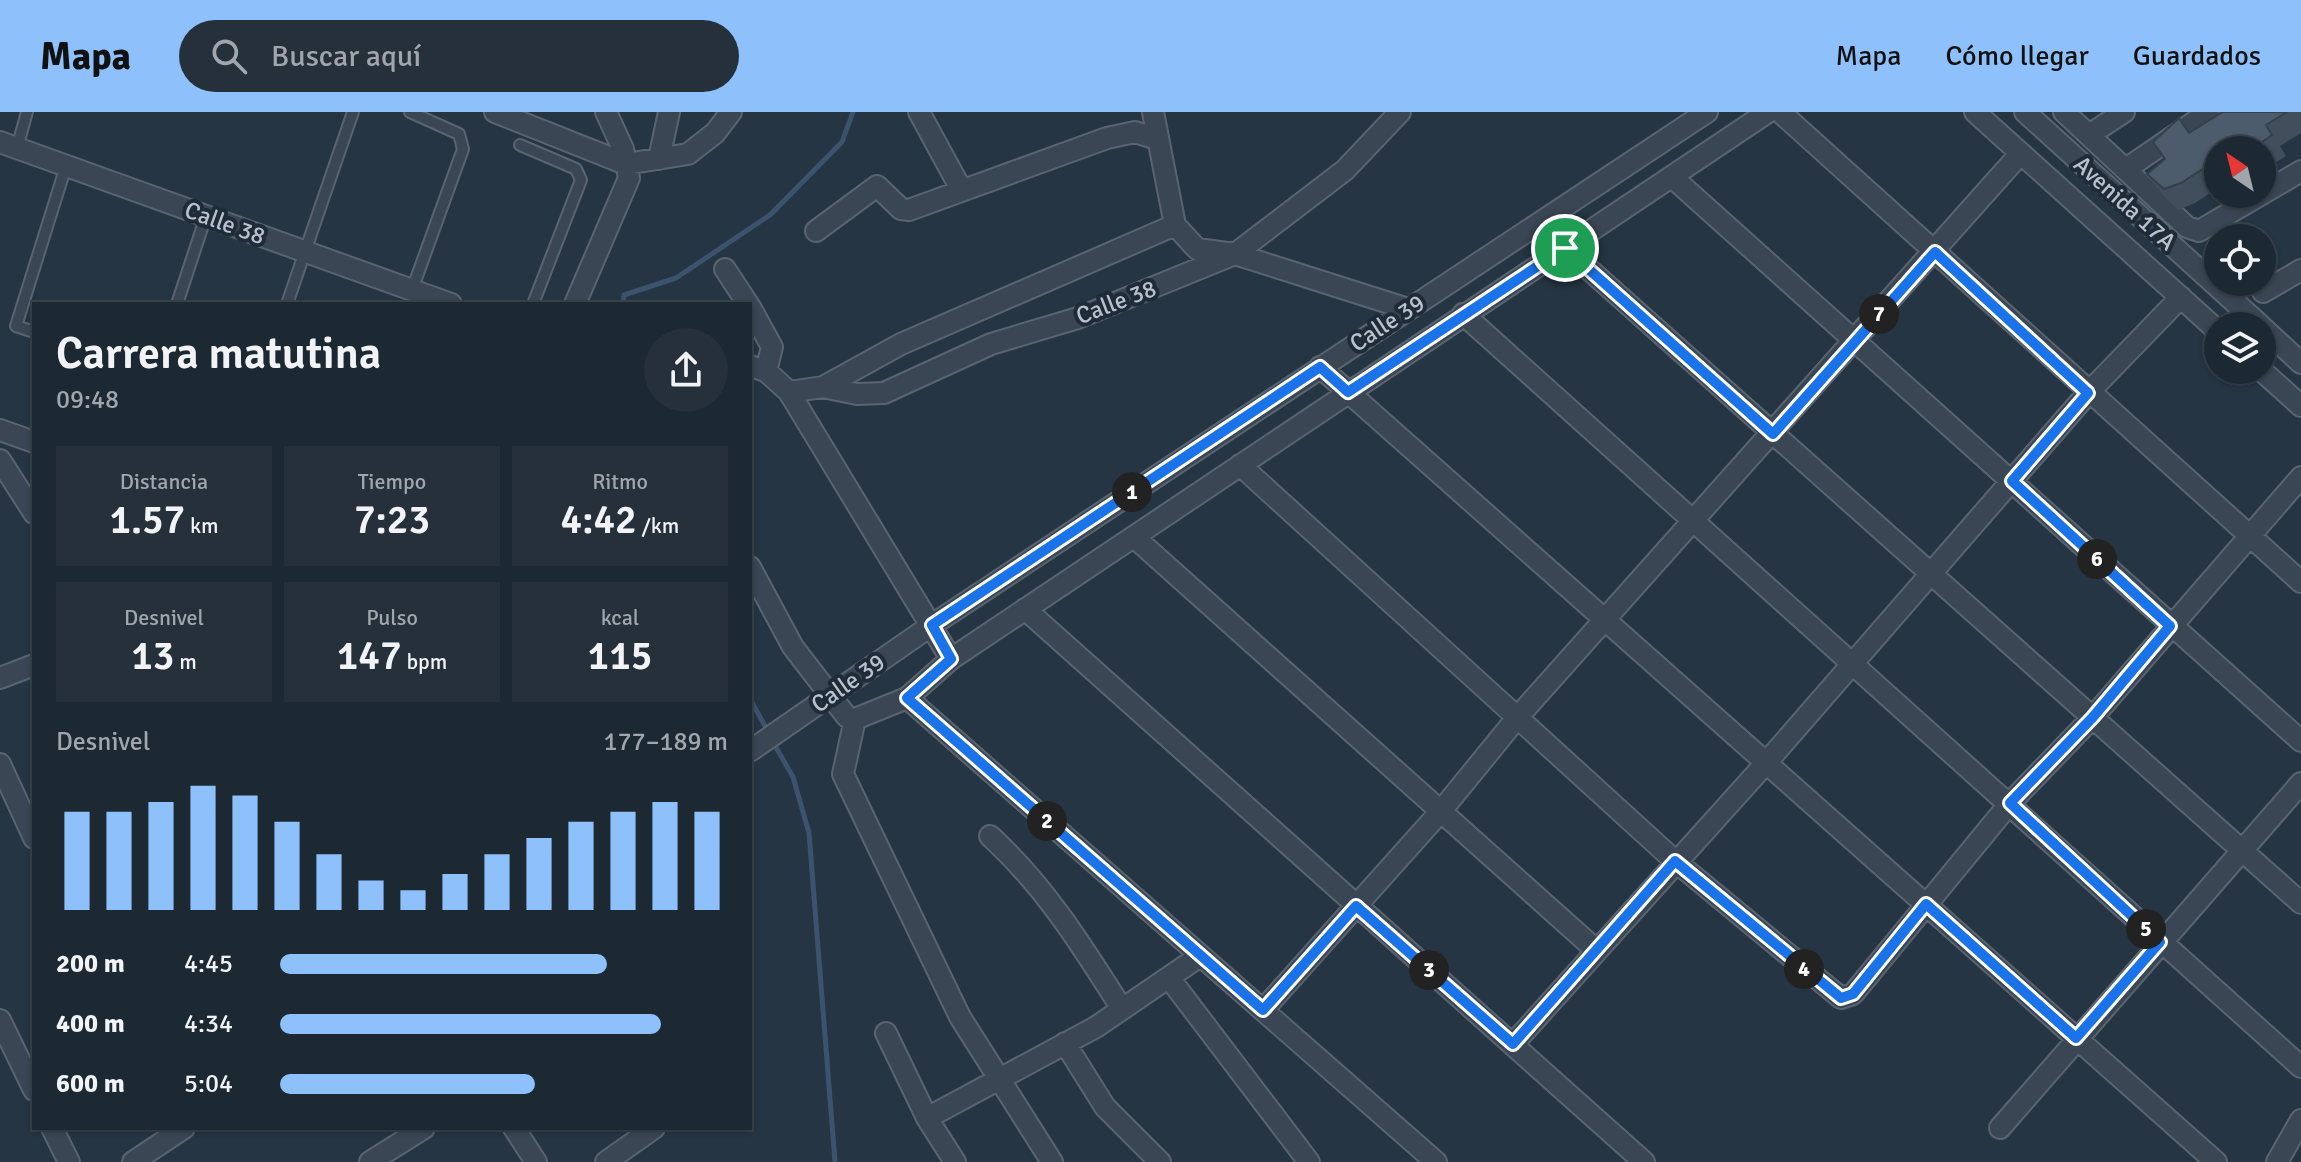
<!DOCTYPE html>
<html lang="es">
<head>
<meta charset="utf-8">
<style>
  body { margin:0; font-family:Signika,sans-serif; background:#25303a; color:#f1f3f6; height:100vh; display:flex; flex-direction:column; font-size:30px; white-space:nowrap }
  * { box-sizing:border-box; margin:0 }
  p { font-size:26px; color:#a0a6ac }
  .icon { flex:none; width:44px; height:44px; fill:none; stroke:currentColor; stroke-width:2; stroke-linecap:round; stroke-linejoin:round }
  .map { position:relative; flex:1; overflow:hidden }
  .drawer { position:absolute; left:32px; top:190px; width:720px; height:828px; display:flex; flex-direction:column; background:#1c2832; border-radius:0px; box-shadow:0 2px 6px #0004,0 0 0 2px #3a444d }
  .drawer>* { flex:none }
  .needle { width:52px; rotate:325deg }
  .fabs { position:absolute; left:2204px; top:24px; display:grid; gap:16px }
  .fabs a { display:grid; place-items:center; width:72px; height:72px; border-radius:50%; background:#1c2832; box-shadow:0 2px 6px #0004,0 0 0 2px #3a444d; font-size:40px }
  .pin { position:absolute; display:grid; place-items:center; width:68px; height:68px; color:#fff; margin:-34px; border:4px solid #fff; border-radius:50%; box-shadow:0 2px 8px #0007 }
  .km { position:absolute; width:40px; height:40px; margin:-20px; border-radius:50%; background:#222; color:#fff; font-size:22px; line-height:40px; text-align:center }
  .round { display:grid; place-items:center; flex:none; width:84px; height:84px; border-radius:42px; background:#25303a }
  .summary { display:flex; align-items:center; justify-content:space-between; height:136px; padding:0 24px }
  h1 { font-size:44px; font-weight:600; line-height:60px }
  .stats { display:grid; grid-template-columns:repeat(3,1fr); gap:12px; height:136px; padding:8px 24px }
  .stats div { display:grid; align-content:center; border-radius:0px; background:#25303a; text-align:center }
  .stats b { font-size:40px; font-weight:600 }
  .stats small { font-size:22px; font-weight:400 }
  .stats p { font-size:22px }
  .chart { height:224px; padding:16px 24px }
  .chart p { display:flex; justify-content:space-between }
  .chart svg { width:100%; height:144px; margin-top:8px; stroke:#8ec0fb; stroke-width:6 }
  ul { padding:0 24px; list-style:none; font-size:26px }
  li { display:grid; grid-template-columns:128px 96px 1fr; align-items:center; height:60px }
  li i { height:20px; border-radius:10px; background:#8ec0fb }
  header { display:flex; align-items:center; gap:48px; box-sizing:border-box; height:112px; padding:0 40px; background:#8ec0fb; color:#111 }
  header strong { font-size:38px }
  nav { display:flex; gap:44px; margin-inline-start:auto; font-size:28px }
  .search { width:560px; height:72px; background:#25303a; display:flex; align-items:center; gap:20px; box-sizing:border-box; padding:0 28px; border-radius:44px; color:#a0a6ac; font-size:30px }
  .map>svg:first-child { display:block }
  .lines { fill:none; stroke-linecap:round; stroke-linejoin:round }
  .stream { stroke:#3b536c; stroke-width:5 }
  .service-casing { stroke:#596470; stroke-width:14 }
  .minor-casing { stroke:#596470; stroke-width:24 }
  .service { stroke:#3a4653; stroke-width:10 }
  .minor { stroke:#3a4653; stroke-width:20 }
  .wall { fill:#414f5d }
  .building { fill:#4c5c6c; stroke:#35404c; stroke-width:2 }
  .route-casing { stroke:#fff; stroke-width:16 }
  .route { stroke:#1a73e8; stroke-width:10 }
  .labels { text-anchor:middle; stroke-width:8; stroke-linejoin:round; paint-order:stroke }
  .street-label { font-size:24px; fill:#b8c1cc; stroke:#1f2b38 }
</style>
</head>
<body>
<header>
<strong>Mapa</strong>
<div class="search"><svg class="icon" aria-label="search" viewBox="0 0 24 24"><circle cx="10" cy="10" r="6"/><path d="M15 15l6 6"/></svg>Buscar aquí</div>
<nav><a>Mapa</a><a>Cómo llegar</a><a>Guardados</a></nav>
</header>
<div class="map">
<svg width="2301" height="1050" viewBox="0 0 2301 1050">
  <rect width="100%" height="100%" fill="#263543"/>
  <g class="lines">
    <path class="stream" d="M623 192 624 183 676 166 770 103 842 30 853 0
      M750 587 769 621
      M773 630 793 665 809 721 835 1050"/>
    <defs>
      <path id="service" d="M410 0 459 22 463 37 412 178
        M520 33 576 57 581 68 533 192
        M17 36 27 0
        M177 192 206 104
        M287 192 353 0
        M34 220 16 214 66 54"/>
      <path id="minor" d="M495 0 626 52 688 42 715 21 731 0
        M919 0 962 79
        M1153 0 1175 113 1197 137 1235 142 1408 197
        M1780 0 2301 470
        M1975 0 2218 219
        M2025 0 2261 214
        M2064 0 2187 115 2199 119 2301 59
        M2089 23 2124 0
        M0 30 451 192
        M659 47 669 0
        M2126 57 2209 0
        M1672 65 2301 629
        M816 119 877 74 901 97 909 98 1107 26 1135 20 1157 27
        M1565 136 2301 791
        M725 157 748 192
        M2263 180 2301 158
        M575 192 629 66 623 37 606 0
        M750 195 772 235 766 259
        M1463 202 2301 955
        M2262 215 2301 251
        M750 254 766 259 789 280 951 547 1768 0
        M1320 255 2216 1050
        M2261 258 2301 294
        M823 275 901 232 1175 113
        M789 280 823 275 857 282 884 281 991 232 1078 206 1235 142 1345 58 1400 0
        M0 318 34 330
        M0 348 34 401
        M1240 353 1675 749 1841 886 1853 882 2010 691 2093 605 2301 365
        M1134 425 1596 838
        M750 455 793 535 847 605 855 607 907 586 951 547
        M1025 497 1644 1050
        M0 566 34 553
        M907 586 1436 1050
        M855 607 843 662 960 905 1052 1050
        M750 639 932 513 1707 0
        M0 652 34 726
        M990 724C1045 774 1082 834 1122 897
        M1170 867 1309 1050
        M1263 898 1441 699 1516 607 2020 42
        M0 908 34 978
        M886 921 927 1006 955 1050
        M1065 931 1105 995 1160 1050
        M1513 932 1766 651 2088 281 2181 185
        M927 1006 1096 915 1200 844
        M52 1016 69 1050
        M514 1016 536 1050
        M2000 1016 2301 671
        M133 1050 184 1016
        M370 1050 424 1016
        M606 1050 654 1016
        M2277 1050 2301 1008"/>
    </defs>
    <use href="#service" class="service-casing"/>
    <use href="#minor" class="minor-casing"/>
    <use href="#service" class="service"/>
    <use href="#minor" class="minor"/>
  </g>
  <path class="wall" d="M2221 0H2301V21L2280 34 2286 44 2270 54 2265 46 2262 48V38H2218V76L2195 91 2178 98 2162 82 2147 62 2165 47 2189 21 2221 1Z"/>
  <path class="building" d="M2221 0H2287L2266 13 2272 23 2256 34 2250 26 2232 38H2218V47L2181 71 2164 77 2147 62 2165 47 2153 30 2179 6 2189 21 2221 1Z"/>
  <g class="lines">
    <defs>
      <path id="route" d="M1565 136 1773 322 1935 140 2088 281 2012 369 2170 514 2093 605 2010 691 2160 830 2076 926 1926 792 1853 882 1841 886 1675 749 1513 932 1356 794 1263 898 907 586 951 547 932 513 1320 255 1348 280Z"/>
    </defs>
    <use href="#route" class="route-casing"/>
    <use href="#route" class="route"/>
  </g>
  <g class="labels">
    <g class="street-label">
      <text transform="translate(2125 91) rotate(42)" y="8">Avenida 17A</text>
      <text transform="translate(225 111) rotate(20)" y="8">Calle 38</text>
      <text transform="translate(1116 190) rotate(-21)" y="8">Calle 38</text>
      <text transform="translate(1387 211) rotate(-33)" y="8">Calle 39</text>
      <text transform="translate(848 571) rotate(-35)" y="8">Calle 39</text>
    </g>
  </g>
</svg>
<div class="fabs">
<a><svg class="needle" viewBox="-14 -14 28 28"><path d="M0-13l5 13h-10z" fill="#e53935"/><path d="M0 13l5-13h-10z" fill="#a0a6ac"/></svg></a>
<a><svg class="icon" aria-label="locate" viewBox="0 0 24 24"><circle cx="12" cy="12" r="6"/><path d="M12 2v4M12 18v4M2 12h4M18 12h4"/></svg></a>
<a><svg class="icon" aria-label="layers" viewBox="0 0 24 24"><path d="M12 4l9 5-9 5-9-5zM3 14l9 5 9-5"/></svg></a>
</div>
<div class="pin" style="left:1565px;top:136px;background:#1e9e55"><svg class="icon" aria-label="arrive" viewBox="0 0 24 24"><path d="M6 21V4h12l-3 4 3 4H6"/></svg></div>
<b class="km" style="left:1132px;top:380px">1</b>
<b class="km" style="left:1047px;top:709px">2</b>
<b class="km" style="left:1429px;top:858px">3</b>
<b class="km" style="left:1804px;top:857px">4</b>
<b class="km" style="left:2146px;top:817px">5</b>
<b class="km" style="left:2097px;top:447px">6</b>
<b class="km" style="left:1879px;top:202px">7</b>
<section class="drawer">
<div class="summary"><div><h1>Carrera matutina</h1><p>09:48</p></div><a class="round"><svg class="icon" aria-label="share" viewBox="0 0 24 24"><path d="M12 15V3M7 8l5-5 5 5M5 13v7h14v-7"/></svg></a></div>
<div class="stats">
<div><p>Distancia</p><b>1.57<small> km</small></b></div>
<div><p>Tiempo</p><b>7:23</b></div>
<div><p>Ritmo</p><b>4:42<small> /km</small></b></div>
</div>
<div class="stats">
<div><p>Desnivel</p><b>13<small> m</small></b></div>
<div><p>Pulso</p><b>147<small> bpm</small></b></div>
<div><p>kcal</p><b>115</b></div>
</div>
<div class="chart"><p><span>Desnivel</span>177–189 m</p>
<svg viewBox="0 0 160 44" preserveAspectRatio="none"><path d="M5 44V14M15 44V14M25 44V11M35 44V6M45 44V9M55 44V17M65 44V27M75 44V35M85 44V38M95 44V33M105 44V27M115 44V22M125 44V17M135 44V14M145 44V11M155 44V14"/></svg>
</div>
<ul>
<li><b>200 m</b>4:45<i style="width:73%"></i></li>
<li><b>400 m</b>4:34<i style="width:85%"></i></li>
<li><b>600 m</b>5:04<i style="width:57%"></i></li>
</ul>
</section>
</div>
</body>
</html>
